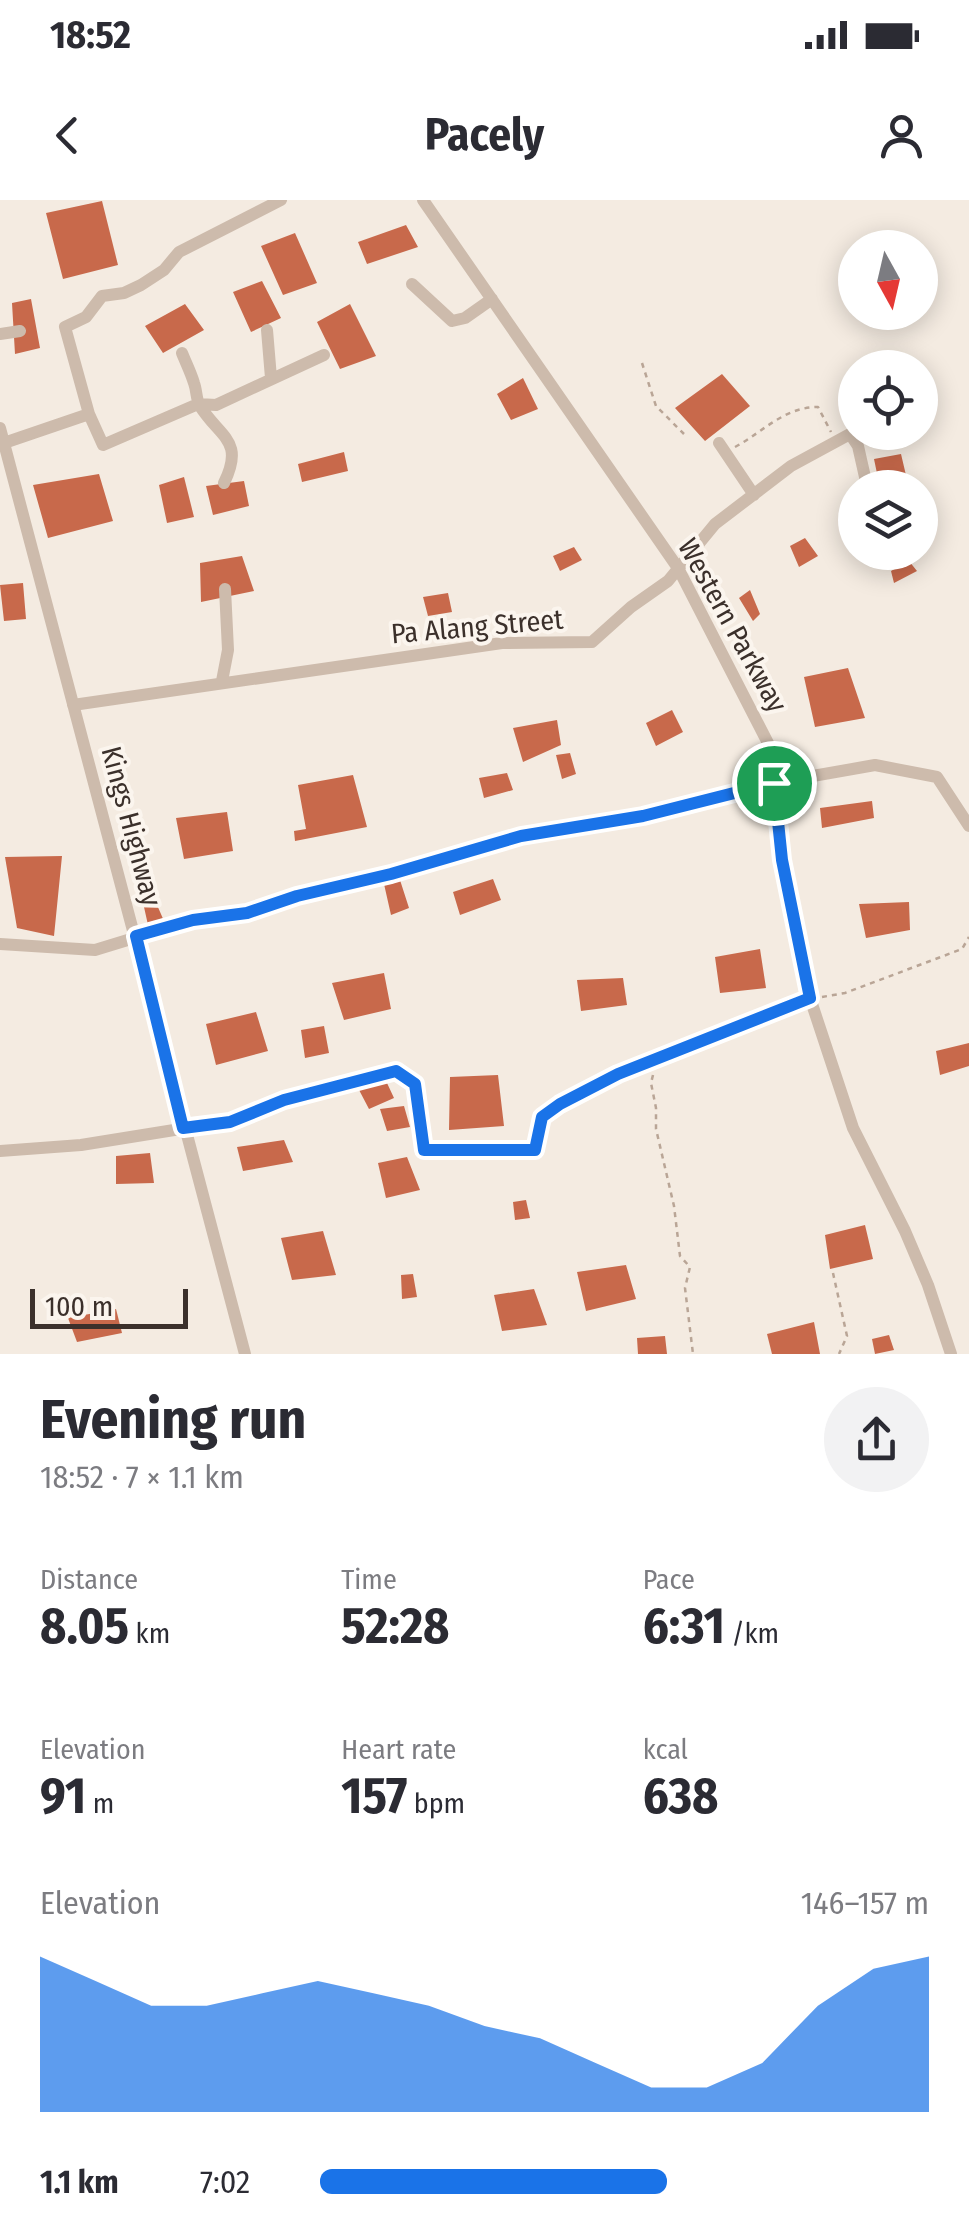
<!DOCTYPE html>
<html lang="en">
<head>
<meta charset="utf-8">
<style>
  body { margin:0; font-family:"Fira Sans Condensed",sans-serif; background:#f2f2f3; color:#2b2b33; height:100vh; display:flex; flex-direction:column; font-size:38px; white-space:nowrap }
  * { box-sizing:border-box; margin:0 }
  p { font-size:32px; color:#7c7c81 }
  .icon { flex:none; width:55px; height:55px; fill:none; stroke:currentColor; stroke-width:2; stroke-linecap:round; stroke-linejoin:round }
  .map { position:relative; height:1154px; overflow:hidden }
  .panel { display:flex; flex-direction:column; background:#fff; flex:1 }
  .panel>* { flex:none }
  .needle { width:65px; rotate:172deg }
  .buttons { position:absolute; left:838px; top:30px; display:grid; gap:20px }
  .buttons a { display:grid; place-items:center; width:100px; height:100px; border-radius:50%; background:#fff; box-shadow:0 5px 25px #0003; font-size:50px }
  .scale { position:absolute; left:30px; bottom:25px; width:158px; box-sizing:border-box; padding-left:10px; border:5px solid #3b302b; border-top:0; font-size:28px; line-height:35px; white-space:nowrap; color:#3b302b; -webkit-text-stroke:8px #fbf5ee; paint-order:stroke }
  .pin { position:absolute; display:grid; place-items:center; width:85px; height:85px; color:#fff; margin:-42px; border:5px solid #fff; border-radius:50%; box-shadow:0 2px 10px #0007 }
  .round { display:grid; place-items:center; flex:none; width:105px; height:105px; border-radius:52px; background:#f2f2f3 }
  .summary { display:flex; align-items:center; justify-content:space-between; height:170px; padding:0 40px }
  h1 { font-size:55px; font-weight:700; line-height:75px }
  .figures { display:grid; grid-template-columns:repeat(3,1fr); gap:15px; height:170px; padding:10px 40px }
  .figures div { display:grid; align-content:center }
  .figures b { font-size:50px; font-weight:700 }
  .figures small { font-size:28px; font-weight:400 }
  .figures p { font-size:28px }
  .chart { height:280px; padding:20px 40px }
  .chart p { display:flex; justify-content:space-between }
  .chart svg { width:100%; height:180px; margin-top:10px; fill:#1a73e8; opacity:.7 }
  ul { padding:0 40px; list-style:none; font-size:32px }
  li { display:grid; grid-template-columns:160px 120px 1fr; align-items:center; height:75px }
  li i { height:25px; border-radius:12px; background:#1a73e8 }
  .status { display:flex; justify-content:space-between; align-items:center; height:70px; padding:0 50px; background:#fff; direction:ltr }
  .status svg { height:28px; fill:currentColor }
  header { display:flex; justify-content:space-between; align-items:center; height:130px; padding:0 40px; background:#fff; font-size:45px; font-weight:700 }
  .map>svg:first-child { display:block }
  .building { fill:#c8694b }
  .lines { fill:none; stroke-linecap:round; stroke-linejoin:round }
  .path { stroke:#b9a596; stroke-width:2.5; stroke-dasharray:5 5; stroke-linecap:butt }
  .minor { stroke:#cdbbac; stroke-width:12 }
  .route-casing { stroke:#fff; stroke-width:20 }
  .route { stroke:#1a73e8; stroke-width:12 }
  .labels { text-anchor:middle; stroke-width:8; stroke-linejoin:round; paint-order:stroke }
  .street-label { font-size:28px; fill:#3b302b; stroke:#fbf5ee }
</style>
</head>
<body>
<div class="status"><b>18:52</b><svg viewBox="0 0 49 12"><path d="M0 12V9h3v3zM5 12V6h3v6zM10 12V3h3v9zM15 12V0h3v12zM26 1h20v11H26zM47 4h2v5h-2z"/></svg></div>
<header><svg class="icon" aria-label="back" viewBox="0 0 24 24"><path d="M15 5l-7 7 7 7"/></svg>Pacely<svg class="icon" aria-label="person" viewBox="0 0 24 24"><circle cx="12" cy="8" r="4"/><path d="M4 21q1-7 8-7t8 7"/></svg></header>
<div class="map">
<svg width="969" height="1154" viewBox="0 0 969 1154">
  <rect width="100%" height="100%" fill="#f4ebe1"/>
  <path class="building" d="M102 1 118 65 63 79 46 13Z
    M406 25 418 47 367 64 358 42Z
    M295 33 317 83 283 95 261 46Z
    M262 81 281 118 251 132 233 92Z
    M31 99 40 148 15 154 12 103Z
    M185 104 204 130 163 153 145 126Z
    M350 104 376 156 340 169 317 122Z
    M722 174 750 206 705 241 675 208Z
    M523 178 538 209 511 220 497 194Z
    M344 252 348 271 302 282 298 264Z
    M901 254 909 288H880L874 259Z
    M99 274 113 321 48 338 33 285Z
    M184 277 194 317 167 323 159 285Z
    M244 281 249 306 213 315 206 286Z
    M805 338 818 356 799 367 790 346Z
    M574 347 582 360 560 371 553 356Z
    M242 356 254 391 201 402 200 363Z
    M909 361 917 371 894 383 891 371Z
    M23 383 26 419 4 421 0 385Z
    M750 390 760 414 753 421 739 398Z
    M448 393 452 412 428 416 423 397Z
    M848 468 865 518 815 527 804 477Z
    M672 510 683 532 656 546 646 523Z
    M557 520 561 545 523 562 513 528Z
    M570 553 576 574 562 579 556 555Z
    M507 573 513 590 484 598 479 578Z
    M353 575 367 627 295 641 294 631 306 629 298 585Z
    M872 601 874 618 822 628 820 608Z
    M227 612 233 651 184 659 176 618Z
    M62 656 54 736 17 728 5 657Z
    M493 679 501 700 460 715 453 692Z
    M400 680 409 708 391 715 384 684Z
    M142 698H154L164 721 148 725Z
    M909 702 910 730 866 738 859 704Z
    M760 749 766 788 720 793 715 757Z
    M384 773 391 809 344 820 332 783Z
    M623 778 627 805 581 811 577 780Z
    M256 812 268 851 216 865 206 824Z
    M324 826 329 853 305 858 301 830Z
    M969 843V866L940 875 936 851Z
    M498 875 504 926 449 930 450 877Z
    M387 883 394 898 369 909 358 888Z
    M404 906 410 927 387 931 380 909Z
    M284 940 293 962 243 971 237 947Z
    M150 953 154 983 116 984V956Z
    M407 957 420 990 386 998 378 963Z
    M526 1000 530 1018 515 1020 513 1002Z
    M865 1025 873 1059 830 1069 825 1035Z
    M323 1031 336 1075 292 1080 281 1038Z
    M626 1065 636 1099 586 1111 577 1072Z
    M413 1074 417 1097 402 1099 401 1075Z
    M534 1089 547 1125 502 1131 494 1095Z
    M116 1109 122 1133 77 1142 68 1118Z
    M814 1122 820 1154H772L767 1134Z
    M889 1135 894 1150 875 1154 872 1139Z
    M665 1136 667 1154H638L637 1138Z"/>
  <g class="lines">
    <path class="path" d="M642 163 656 206 684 234
      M735 247C763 232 784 207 818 207L831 232
      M822 797 845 793 962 749 969 737
      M653 875 651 883 656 908V929L674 1006 680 1056 690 1067 685 1088 693 1154
      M833 1073 847 1136 839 1154"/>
    <path class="minor" d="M423 0 678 368 769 545 781 661 810 798 853 928 905 1031 928 1085 951 1154
      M412 84 452 121 465 118 492 99
      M267 130 271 178
      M0 134 20 131
      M182 153C186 163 191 173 194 183 197 191 196 200 200 206 220 238 245 240 224 283
      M89 214 103 245 198 204 216 205 324 155
      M0 228 245 1154
      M4 243 89 214 65 127 86 117 102 96 124 93 141 85 164 70 179 52 281 0
      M719 243 754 295
      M222 481 228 450 225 389
      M73 505 502 443 592 442 631 407 668 381 715 324 791 266 850 234 858 246 867 286 893 284
      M0 744 95 750 193 720 247 713 297 696 391 675 521 637 643 616 773 583 875 565 937 577 969 626
      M0 951 81 945 230 921 284 900 396 871 415 884 423 950H535L542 917 559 903 618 875 810 798"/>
  </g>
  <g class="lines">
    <defs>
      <path id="route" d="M774 583 782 660 810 798 618 874 560 904 542 917 535 950H424L415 884 396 871 284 900 230 922 183 928 136 736 193 720 247 713 297 696 391 674 521 636 643 616Z"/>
    </defs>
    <use href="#route" class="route-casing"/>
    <use href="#route" class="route"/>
  </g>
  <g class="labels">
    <g class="street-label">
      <text transform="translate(733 425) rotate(61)" y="10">Western Parkway</text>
      <text transform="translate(477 426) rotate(-5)" y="10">Pa Alang Street</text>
      <text transform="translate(132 626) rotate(75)" y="10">Kings Highway</text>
    </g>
  </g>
</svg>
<div class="buttons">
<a><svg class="needle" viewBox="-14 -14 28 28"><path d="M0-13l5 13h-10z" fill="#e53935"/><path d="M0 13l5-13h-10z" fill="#7c7c81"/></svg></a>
<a><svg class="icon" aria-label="locate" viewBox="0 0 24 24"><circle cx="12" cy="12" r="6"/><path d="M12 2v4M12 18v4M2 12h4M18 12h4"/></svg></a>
<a><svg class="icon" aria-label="layers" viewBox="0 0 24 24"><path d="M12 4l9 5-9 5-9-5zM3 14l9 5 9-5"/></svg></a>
</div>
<div class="scale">100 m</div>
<div class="pin" style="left:774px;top:583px;background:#1e9e55"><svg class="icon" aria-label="arrive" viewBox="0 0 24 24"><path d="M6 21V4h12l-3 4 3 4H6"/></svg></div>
</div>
<section class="panel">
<div class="summary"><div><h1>Evening run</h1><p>18:52 · 7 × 1.1 km</p></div><a class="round"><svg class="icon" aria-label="share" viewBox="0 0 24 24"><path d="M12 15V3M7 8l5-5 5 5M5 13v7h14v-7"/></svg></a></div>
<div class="figures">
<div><p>Distance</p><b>8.05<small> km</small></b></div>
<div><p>Time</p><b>52:28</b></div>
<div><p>Pace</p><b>6:31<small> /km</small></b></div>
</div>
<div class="figures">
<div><p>Elevation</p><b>91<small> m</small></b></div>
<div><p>Heart rate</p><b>157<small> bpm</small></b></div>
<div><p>kcal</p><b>638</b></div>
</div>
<div class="chart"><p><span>Elevation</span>146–157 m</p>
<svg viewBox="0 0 160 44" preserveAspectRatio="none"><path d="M0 44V6L10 12L20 18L30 18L40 15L50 12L60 15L70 18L80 23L90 26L100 32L110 38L120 38L130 32L140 18L150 9L160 6V44z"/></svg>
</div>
<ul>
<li><b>1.1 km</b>7:02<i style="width:57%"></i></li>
</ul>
</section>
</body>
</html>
